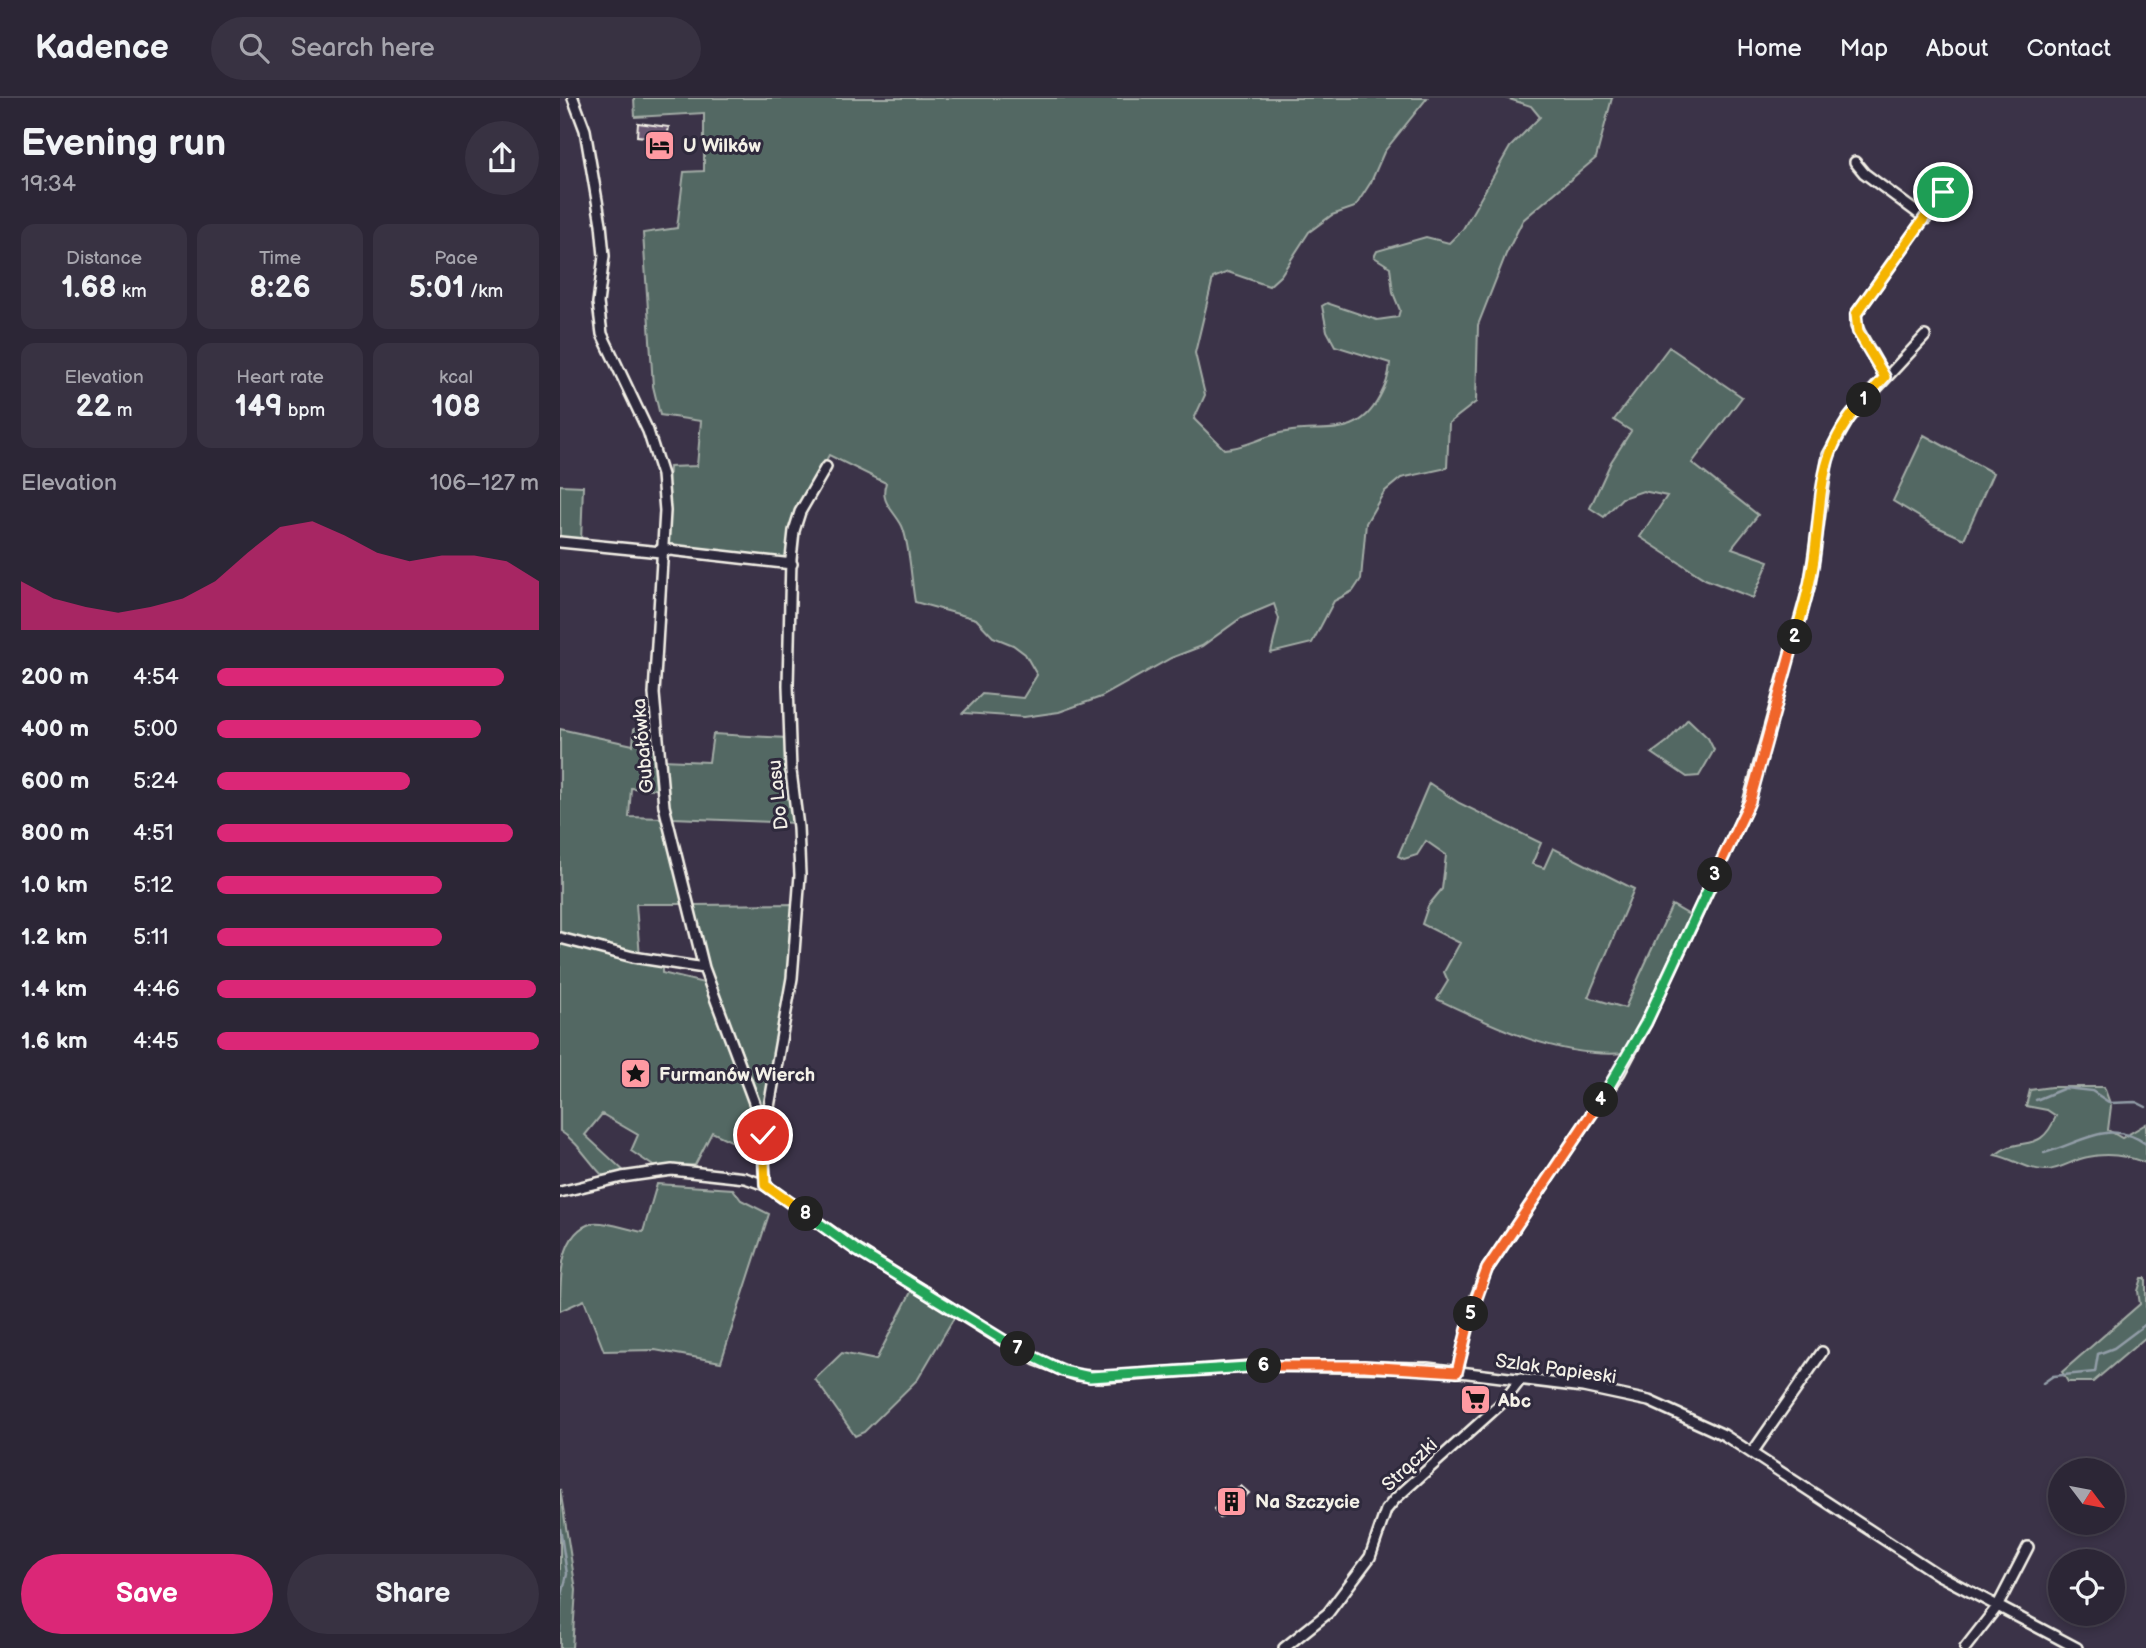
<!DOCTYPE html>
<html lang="en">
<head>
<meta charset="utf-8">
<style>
  body { margin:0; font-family:"Balsamiq Sans",sans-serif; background:#383242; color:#f1f3f6; height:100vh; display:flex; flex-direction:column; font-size:26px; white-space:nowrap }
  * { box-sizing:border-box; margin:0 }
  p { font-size:23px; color:#a6a5ad }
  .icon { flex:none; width:38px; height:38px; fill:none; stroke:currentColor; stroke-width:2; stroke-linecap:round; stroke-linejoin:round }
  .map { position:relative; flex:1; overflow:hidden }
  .details { display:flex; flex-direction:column; background:#2c2636; width:560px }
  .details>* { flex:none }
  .needle { width:46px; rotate:122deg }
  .buttons { position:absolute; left:1488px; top:1360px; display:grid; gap:14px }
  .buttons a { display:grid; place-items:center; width:77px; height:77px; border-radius:50%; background:#2c2636; box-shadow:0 4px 10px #0003,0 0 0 2px #484351; font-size:35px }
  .pin { position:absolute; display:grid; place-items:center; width:60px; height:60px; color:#fff; margin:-30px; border:4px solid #fff; border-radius:50%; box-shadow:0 2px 7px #0007 }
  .km { position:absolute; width:35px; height:35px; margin:-18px; border-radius:50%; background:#222; color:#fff; font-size:19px; line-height:35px; text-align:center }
  .round { display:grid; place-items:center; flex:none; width:74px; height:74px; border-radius:37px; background:#383242 }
  .summary { display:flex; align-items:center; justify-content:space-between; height:119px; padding:0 21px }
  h1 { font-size:38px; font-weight:700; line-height:52px }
  .stats { display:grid; grid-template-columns:repeat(3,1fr); gap:10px; height:119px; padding:7px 21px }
  .stats div { display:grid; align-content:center; border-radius:14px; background:#383242; text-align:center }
  .stats b { font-size:30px; font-weight:700 }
  .stats small { font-size:19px; font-weight:400 }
  .stats p { font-size:19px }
  .chart { height:196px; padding:14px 21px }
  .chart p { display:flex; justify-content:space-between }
  .chart svg { width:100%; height:126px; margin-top:7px; fill:#db2777; opacity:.7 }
  .primary-button { display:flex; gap:14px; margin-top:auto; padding:14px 21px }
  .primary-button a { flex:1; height:80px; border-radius:42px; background:#db2777; color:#fff; font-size:28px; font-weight:700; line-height:80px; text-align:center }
  .primary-button a+a { background:#383242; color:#f1f3f6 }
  ul { padding:0 21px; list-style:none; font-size:23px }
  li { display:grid; grid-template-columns:112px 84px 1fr; align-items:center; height:52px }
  li i { height:18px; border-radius:9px; background:#db2777 }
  header { display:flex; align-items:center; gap:42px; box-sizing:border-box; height:98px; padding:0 35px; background:#2c2636; border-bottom:2px solid #484351 }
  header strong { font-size:33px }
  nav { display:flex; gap:38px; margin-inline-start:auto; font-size:24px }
  .search { width:490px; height:63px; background:#383242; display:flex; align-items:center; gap:18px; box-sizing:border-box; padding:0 24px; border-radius:38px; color:#a6a5ad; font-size:26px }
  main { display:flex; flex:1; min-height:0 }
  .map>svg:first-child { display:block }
  .green { fill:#526863; stroke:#a3aca6; stroke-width:2 }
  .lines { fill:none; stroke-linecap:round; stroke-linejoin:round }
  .stream { stroke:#929da7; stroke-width:2.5 }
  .building { fill:#6a5973; stroke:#f4f1e8; stroke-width:2 }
  .street-casing { stroke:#f4f1e8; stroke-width:14 }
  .street { stroke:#2f2a3d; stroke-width:9 }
  .split-1-casing { stroke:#fff; stroke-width:14 }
  .split-2-casing { stroke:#fff; stroke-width:14 }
  .split-3-casing { stroke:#fff; stroke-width:14 }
  .split-4-casing { stroke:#fff; stroke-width:14 }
  .split-5-casing { stroke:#fff; stroke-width:14 }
  .split-6-casing { stroke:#fff; stroke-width:14 }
  .split-7-casing { stroke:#fff; stroke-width:14 }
  .split-8-casing { stroke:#fff; stroke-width:14 }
  .split-9-casing { stroke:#fff; stroke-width:14 }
  .split-1 { stroke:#f5b400; stroke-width:9 }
  .split-2 { stroke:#f5b400; stroke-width:9 }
  .split-3 { stroke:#f0652b; stroke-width:9 }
  .split-4 { stroke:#22a559; stroke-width:9 }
  .split-5 { stroke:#f0652b; stroke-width:9 }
  .split-6 { stroke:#f0652b; stroke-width:9 }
  .split-7 { stroke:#22a559; stroke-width:9 }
  .split-8 { stroke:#22a559; stroke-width:9 }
  .split-9 { stroke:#f5b400; stroke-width:9 }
  .labels { text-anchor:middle; stroke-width:6; stroke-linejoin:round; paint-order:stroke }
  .poi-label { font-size:19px; font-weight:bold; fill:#f4f1e8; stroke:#2f2a3d; text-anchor:start }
  .street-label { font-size:19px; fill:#f4f1e8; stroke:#2f2a3d }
</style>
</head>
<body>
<header>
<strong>Kadence</strong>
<div class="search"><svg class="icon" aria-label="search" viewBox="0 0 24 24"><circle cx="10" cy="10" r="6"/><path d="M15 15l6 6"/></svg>Search here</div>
<nav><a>Home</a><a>Map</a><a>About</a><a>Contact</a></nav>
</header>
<main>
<section class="details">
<div class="summary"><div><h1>Evening run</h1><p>19:34</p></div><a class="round"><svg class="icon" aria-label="share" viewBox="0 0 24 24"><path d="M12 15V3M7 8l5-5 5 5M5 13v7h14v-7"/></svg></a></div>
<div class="stats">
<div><p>Distance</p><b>1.68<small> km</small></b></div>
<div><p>Time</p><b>8:26</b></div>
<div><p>Pace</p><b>5:01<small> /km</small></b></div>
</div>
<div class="stats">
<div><p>Elevation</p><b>22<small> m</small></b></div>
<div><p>Heart rate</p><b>149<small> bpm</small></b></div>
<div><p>kcal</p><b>108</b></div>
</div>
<div class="chart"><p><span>Elevation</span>106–127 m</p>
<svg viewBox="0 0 160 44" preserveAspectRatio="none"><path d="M0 44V27L10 33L20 36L30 38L40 36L50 33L60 27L70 17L80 8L90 6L100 11L110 17L120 20L130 18L140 18L150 20L160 27V44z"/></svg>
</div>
<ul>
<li><b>200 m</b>4:54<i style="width:89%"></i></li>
<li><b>400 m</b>5:00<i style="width:82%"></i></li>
<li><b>600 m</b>5:24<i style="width:60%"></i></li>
<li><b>800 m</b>4:51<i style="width:92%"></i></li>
<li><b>1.0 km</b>5:12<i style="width:70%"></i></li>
<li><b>1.2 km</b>5:11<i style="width:70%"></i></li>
<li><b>1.4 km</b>4:46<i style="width:99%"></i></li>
<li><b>1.6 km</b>4:45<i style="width:100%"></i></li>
</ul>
<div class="primary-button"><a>Save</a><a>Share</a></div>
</section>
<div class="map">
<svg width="1586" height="1550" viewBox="0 0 1586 1550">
  <rect width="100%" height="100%" fill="#3b3348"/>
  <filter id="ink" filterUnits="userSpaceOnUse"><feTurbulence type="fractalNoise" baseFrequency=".0143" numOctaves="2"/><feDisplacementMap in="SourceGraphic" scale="14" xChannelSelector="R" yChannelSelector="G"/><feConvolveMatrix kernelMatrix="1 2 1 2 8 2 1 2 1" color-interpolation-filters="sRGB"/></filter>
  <g filter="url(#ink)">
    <path class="green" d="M74 0H867L824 54 811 84 795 109 772 117 749 134 721 177 709 188 668 174 653 180 635 255 645 297 634 321 664 351C686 350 704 337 726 334 765 327 797 342 819 300 826 287 829 279 830 265L775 248 767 233 762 208 767 205 817 222 838 219 840 212 833 195 830 169 814 159 817 153 866 139 889 145 903 131 950 49 980 19 971 8 946 0H1052L1036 60 963 122 946 156 918 227 916 304 889 325 887 370 841 380 824 394 806 425 801 481 793 493 774 503 752 545 711 555 719 521 714 506 681 520 642 548 611 560 541 599 499 614 464 619 403 615 422 596 463 600 477 577 465 556 453 547 433 539 416 521 355 504C351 483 350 446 342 428 334 412 319 404 326 385L269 357 238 413 229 471 105 457 109 369 137 368 141 323 100 317 93 288 83 135 117 130 124 74 144 73V15L75 19Z
      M1109 249 1182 299 1132 365 1198 417 1172 450 1209 463 1193 500 1145 481 1080 439 1107 398 1083 393 1062 400 1044 419 1030 410 1051 364 1071 333 1054 322Z
      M1364 337 1433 375 1404 441 1373 427 1333 403Z
      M0 387 23 388 21 444 0 442Z
      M1128 621 1148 640 1154 652 1139 678 1127 679 1092 655 1108 643Z
      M0 631 73 647 74 631 91 632 96 691 71 690 69 719 103 720 123 806H76L80 860 0 837Z
      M153 636 227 640 235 725 113 720 108 706 103 662 149 664Z
      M869 685 899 705 981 745 972 766 984 770 993 750 1074 791 1028 899 1065 910 1112 807 1131 818 1066 955C1001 961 935 929 877 901L888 883 884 874 900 845 862 826 868 808 882 791 886 757 866 743 857 757 844 761 838 758Z
      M236 806 233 853 204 1013 150 872 133 807Z
      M0 843 102 867V875L144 885 193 1015 199 1056 152 1034 135 1067 95 1069 71 1053 78 1037 42 1016 25 1037 65 1074 43 1078C28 1063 18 1044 0 1033Z
      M1491 989H1544L1551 1008 1548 1032 1562 1040 1586 1026V1065C1568 1058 1547 1055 1528 1059 1514 1061 1500 1072 1486 1072 1467 1072 1454 1061 1435 1057 1461 1036 1480 1058 1496 1018L1487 1012 1466 1008 1470 992Z
      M97 1086 173 1091 181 1102 209 1116 161 1264 95 1252 44 1253 24 1202 0 1213C0 1179 0 1133 33 1125 47 1123 68 1132 83 1134Z
      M1582 1180H1586V1239L1533 1284H1508L1502 1274 1580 1206 1578 1193Z
      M352 1192 395 1218 358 1281 304 1334 295 1338 255 1281 282 1255 316 1262Z
      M0 1391 16 1492 12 1550H0Z"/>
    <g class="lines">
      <path class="stream" d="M1476 1002 1505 990 1532 993 1550 1005 1576 1004 1586 1009
        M1484 1055C1521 1045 1550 1020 1586 1046
        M1483 1285 1493 1278 1535 1274 1538 1256 1554 1250 1586 1226
        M0 1430 7 1476 1 1502 0 1533"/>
    </g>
    <path class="building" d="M78 25 109 29 104 55 95 54 96 40 77 38Z
      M681 1388 689 1395 660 1420 654 1411 664 1401 662 1398Z"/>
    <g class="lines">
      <defs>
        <path id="street" d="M13 0 25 32 41 126 44 158 38 205 42 236 88 333 102 377 105 413 94 596 104 708 144 870 202 1026 205 1087
          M1295 64 1304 75 1366 121
          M1325 279 1296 228V216L1383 94
          M0 444 101 454
          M101 451 232 466
          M0 840 73 859 144 870
          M202 1026 209 1009 232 880 240 777 238 729 231 673 228 587 231 461 234 433 240 414 266 369
          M0 1094 62 1079 112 1072 185 1080 205 1087 297 1152 442 1242 476 1262 516 1277 545 1279 692 1268 867 1270 1023 1289 1089 1303 1164 1337 1377 1476 1517 1550
          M897 1274 916 1199 927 1171 1060 974 1086 925 1187 709 1250 485 1268 357 1289 320 1365 238
          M1192 1355 1262 1254
          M724 1550 768 1515 810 1459 826 1412 835 1401 944 1303 961 1281
          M1405 1550 1437 1509 1468 1449"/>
      </defs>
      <use href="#street" class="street-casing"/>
      <use href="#street" class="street"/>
    </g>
  </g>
  <g class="lines" filter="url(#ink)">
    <defs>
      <path id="split-1" d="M1304 302 1325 279 1298 234 1296 216 1383 94"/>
      <path id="split-2" d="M1235 539C1243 513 1250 488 1254 461 1263 395 1256 354 1304 302"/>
      <path id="split-3" d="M1155 777 1190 703 1235 539"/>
      <path id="split-4" d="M1041 1002 1086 925 1155 777"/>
      <path id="split-5" d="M911 1216 927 1171 1041 1002"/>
      <path id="split-6" d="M704 1268H804L897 1274 911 1216"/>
      <path id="split-7" d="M458 1251 503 1273 530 1279 704 1268"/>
      <path id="split-8" d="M246 1116 296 1152 458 1251"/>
      <path id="split-9" d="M203 1037 205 1087 246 1116"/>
    </defs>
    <use href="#split-1" class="split-1-casing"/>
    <use href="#split-2" class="split-2-casing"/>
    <use href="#split-3" class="split-3-casing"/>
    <use href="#split-4" class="split-4-casing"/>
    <use href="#split-5" class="split-5-casing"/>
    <use href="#split-6" class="split-6-casing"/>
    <use href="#split-7" class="split-7-casing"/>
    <use href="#split-8" class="split-8-casing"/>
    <use href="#split-9" class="split-9-casing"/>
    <use href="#split-1" class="split-1"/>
    <use href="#split-2" class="split-2"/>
    <use href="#split-3" class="split-3"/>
    <use href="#split-4" class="split-4"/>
    <use href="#split-5" class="split-5"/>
    <use href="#split-6" class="split-6"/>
    <use href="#split-7" class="split-7"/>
    <use href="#split-8" class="split-8"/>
    <use href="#split-9" class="split-9"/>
  </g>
  <defs>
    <symbol id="hotel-square" viewBox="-11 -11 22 22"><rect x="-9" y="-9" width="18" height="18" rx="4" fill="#ff9aa2" stroke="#2f2a3d"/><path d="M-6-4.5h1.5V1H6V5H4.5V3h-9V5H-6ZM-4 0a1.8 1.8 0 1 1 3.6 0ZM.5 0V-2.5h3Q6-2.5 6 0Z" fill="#111"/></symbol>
    <symbol id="sight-square" viewBox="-11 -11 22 22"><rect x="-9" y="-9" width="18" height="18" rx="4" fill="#ff9aa2" stroke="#2f2a3d"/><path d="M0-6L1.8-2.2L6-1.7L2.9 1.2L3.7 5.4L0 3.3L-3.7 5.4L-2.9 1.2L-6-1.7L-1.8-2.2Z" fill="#111"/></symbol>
    <symbol id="supermarket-square" viewBox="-11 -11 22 22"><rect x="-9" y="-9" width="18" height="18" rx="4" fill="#ff9aa2" stroke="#2f2a3d"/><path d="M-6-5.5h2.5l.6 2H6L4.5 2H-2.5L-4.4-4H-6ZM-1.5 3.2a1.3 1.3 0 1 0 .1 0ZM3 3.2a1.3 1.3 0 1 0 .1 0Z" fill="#111"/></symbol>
    <symbol id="building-square" viewBox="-11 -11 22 22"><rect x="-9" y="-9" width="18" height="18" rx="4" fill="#ff9aa2" stroke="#2f2a3d"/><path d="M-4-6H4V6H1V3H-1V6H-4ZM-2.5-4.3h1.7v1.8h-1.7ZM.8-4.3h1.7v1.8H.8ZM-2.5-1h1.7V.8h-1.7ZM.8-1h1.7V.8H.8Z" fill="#111"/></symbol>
  </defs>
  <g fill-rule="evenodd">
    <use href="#hotel-square" x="82" y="30" width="35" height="35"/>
    <use href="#sight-square" x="58" y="958" width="35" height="35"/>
    <use href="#supermarket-square" x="898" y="1284" width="35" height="35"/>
    <use href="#building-square" x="654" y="1386" width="35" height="35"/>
  </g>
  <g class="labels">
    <g class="poi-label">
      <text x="123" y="54">U Wilków</text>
      <text x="99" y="983">Furmanów Wierch</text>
      <text x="938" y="1309">Abc</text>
      <text x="695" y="1410">Na Szczycie</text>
    </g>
    <g class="street-label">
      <text transform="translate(82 648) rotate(-95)" y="7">Gubałówka</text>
      <text transform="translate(217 697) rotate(-96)" y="7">Do Lasu</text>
      <text transform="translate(996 1270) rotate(8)" y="7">Szlak Papieski</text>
      <text transform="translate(849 1366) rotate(-43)" y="7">Strączki</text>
    </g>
  </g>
</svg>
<div class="buttons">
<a><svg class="needle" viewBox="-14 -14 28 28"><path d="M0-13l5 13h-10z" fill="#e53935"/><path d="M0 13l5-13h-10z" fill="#a6a5ad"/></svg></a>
<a><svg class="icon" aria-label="locate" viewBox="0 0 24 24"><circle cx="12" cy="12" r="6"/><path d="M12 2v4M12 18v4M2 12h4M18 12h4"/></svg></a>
</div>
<div class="pin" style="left:1383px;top:94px;background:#1e9e55"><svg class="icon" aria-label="arrive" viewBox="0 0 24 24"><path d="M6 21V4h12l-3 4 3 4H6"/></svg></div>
<div class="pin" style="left:203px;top:1037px;background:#d93025"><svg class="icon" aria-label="check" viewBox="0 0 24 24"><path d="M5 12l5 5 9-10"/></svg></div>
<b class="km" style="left:1304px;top:302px">1</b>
<b class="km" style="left:1235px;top:539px">2</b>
<b class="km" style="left:1155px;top:777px">3</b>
<b class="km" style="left:1041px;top:1002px">4</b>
<b class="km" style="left:911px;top:1216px">5</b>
<b class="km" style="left:704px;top:1268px">6</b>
<b class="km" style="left:458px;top:1251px">7</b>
<b class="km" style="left:246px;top:1116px">8</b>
</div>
</main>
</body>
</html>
